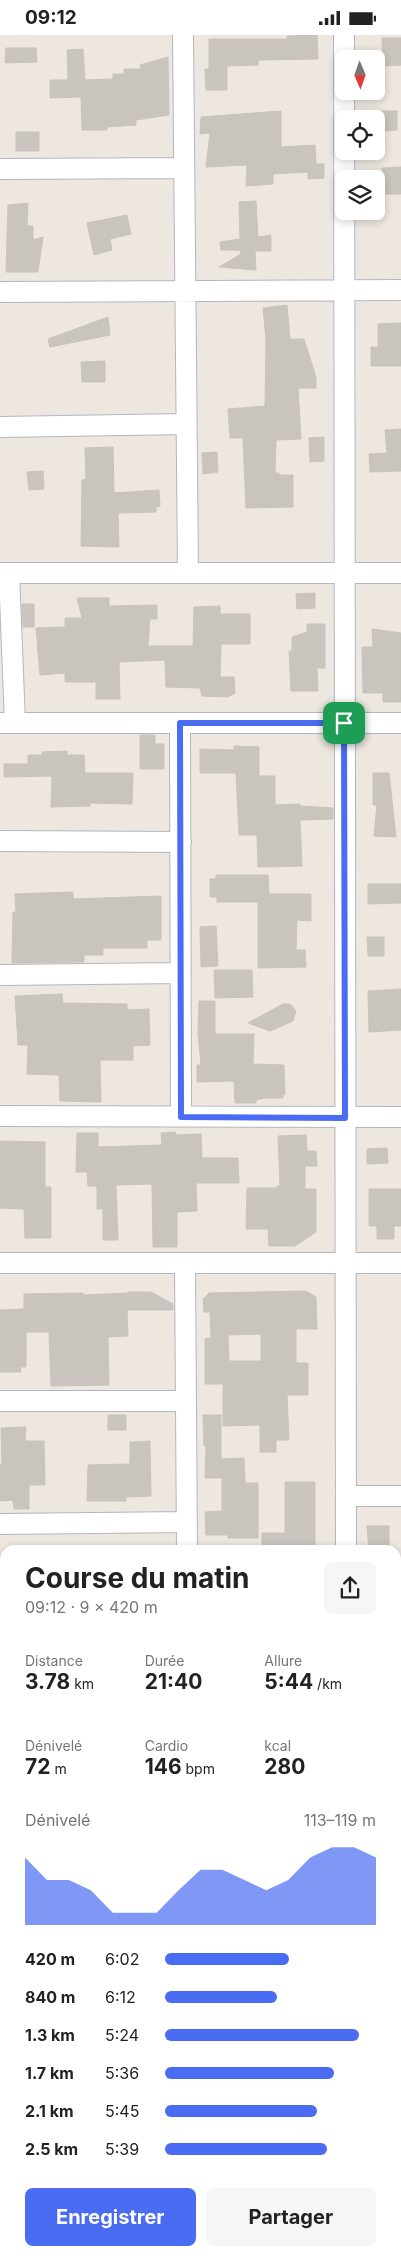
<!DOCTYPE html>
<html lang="fr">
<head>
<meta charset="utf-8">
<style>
  body { margin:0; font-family:Inter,sans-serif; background:#f6f6f6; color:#222; height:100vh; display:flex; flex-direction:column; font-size:19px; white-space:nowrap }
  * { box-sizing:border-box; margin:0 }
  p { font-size:16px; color:#767676 }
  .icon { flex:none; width:28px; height:28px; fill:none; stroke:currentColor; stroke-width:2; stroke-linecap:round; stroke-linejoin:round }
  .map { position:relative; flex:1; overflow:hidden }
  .side { position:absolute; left:0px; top:1510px; width:401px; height:711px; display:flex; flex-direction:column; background:#fff; border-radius:15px 15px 0 0; box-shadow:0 2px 8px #0003 }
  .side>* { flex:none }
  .needle { width:32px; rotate:178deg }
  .buttons { position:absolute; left:335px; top:15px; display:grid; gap:10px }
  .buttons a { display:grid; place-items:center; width:50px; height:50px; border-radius:8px; background:#fff; box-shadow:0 2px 8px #0003; font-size:25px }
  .pin { position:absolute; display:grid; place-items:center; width:42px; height:42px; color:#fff; margin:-21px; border-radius:10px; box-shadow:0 2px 8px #0006 }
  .round { display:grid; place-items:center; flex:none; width:52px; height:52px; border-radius:8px; background:#f6f6f6 }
  .overview { display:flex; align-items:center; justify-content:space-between; height:85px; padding:0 25px }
  h1 { font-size:28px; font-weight:700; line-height:38px }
  .figures { display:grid; grid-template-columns:repeat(3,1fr); gap:8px; height:85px; padding:5px 25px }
  .figures div { display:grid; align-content:center }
  .figures b { font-size:21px; font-weight:700 }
  .figures small { font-size:14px; font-weight:400 }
  .figures p { font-size:14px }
  .chart { height:140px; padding:10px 25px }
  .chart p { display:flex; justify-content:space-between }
  .chart svg { width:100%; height:90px; margin-top:5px; fill:#496cf2; opacity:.7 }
  .button { display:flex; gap:10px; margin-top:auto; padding:10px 25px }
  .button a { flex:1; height:58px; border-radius:8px; background:#496cf2; color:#fff; font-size:20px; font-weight:700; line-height:58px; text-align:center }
  .button a+a { background:#f6f6f6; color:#222 }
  ul { padding:0 25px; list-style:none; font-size:16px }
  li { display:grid; grid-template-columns:80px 60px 1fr; align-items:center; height:38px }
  li i { height:12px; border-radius:6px; background:#496cf2 }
  .status { display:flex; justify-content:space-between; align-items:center; height:35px; padding:0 25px; background:#fff; direction:ltr }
  .status svg { height:14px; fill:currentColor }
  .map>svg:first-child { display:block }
  .building { fill:#c9c5be; stroke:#c9c3b9; fill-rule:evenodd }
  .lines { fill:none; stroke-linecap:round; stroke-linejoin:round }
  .minor-casing { stroke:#b3b6bf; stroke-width:22 }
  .minor { stroke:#fff; stroke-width:20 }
  .route-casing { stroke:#fff; stroke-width:10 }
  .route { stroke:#496cf2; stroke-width:6 }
</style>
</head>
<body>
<div class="status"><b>09:12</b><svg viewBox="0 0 49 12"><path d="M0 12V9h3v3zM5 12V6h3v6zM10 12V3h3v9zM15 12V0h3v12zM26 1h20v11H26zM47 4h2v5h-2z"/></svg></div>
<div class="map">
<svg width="401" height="2221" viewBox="0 0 401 2221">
  <rect width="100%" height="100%" fill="#ede7e0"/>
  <path class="building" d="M317 0 318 24 258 25V30L227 31V55H206L205 34H209V4H288L287 1Z
    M382 3H401V30L383 31Z
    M6 13H36L37 27 5 28Z
    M83 14 85 45 113 44V39H124V34H141L140 30 168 22 169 80 136 85V90L107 92V95H82L81 62 50 63V45H68L67 15Z
    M281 76V112L315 110 316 129H324V143L308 144V137L273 139V149L246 151 247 130 206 132 210 98 200 99 201 82Z
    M381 76H397V95L381 96Z
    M16 97H39V116H16Z
    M401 132V159H383L382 133Z
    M256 166 258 202 271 200V216H255L256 235 219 232 241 219 240 215H221L220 207 240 204 239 167Z
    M28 168 27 191H33V205L43 202 38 237H6L8 170Z
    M127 180 131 199 110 204 112 215 94 220 87 188Z
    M287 270 290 304H304L316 342V353H298L301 404 276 405 275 438H279V440H293V472L246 473 243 403H230L228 374 265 371 266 304 263 273Z
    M108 282 110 300 50 312 48 304Z
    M401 288V331H371V312H378V289Z
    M105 326V347H82L81 327Z
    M401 394V436L370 437 369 419 387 418 385 395Z
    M324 402V426L310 427 309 403Z
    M113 412 114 458 159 455 160 471 156 472V477L118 478 119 512 81 511 82 445 86 444 85 413Z
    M217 417 218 437 203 439 202 418Z
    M43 436 44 454 29 455 27 437Z
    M315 558V573L297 574 296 559Z
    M77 563H109V571L157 570V584H150L148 611H193L194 572 220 571V579H250V609H221L220 642H234L235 658 228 662 202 661 200 653 166 652 165 625 119 627 120 664H96V647H65V638L40 640 36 593 65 592V583H82Z
    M22 569H34V592H23Z
    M307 589H325V633H317L318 656H291L289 616H292V602L307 597Z
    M372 594 401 598V667H383V658H363L362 612H373Z
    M140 700H155V709H164V734H140Z
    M234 711 259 712V741H275V770L300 769V771L333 773V784L300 785 302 831 258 832 257 800H239L236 738H200V714L234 715Z
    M67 716V720H84L85 738H133L132 769 90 768V771L51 772 52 741 4 742V729H28V720H42V717Z
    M373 738H389L396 802 374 801 377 770H373Z
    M216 840H268L269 859H311V886L297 885 296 915H305L306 932 258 933V867H217V862H210V844H216Z
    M368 849H401V868L368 869Z
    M73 857V864L161 861V905H147V913H103V920H84V927L12 928 13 877H16L15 859Z
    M216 891 218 931 201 932 200 892Z
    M367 902H384V921H368Z
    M214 935H252L253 962 215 963Z
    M401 954V995L369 997 368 956Z
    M62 959 63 968 127 969V975L149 974 150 1010 133 1011V1025H100L101 1067 60 1066 59 1040 27 1039 28 1010H18L15 961Z
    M199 966H215V999H254L253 1029 284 1030 285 1059H283V1063H265L256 1065V1068H235L234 1046 197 1047V1030H201L198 998Z
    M283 969H290L296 976 293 986 270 996 248 988Z
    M175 1097 176 1100 201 1099 202 1123H238L239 1148H196L197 1176 177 1177V1212H153L152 1149 116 1150 118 1205H103V1174H97V1151H88L87 1137H76L77 1098H98V1112L162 1110 161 1098Z
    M306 1100 307 1116H316L317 1131H305V1154H316V1197L295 1211H269L268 1194H246L247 1153H277V1151H280L278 1101Z
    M0 1106 45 1107V1152H51V1203H25L24 1174 0 1173Z
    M387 1113 388 1128 367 1129V1114Z
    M369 1154H401V1191H394V1204H377V1191H369Z
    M306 1256 316 1262 317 1294H296V1328H308V1360H287L289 1405H276V1417H260V1390L223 1391V1349H205V1304L211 1303 210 1277H204L203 1264 209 1258ZM261 1299V1326H229L228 1300Z
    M128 1257H151L173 1269V1275H127L128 1301 108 1302 109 1350 51 1351 49 1297H26V1332H20L21 1337H0V1275L24 1274V1259L83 1258V1260L128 1258Z
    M108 1380H126V1395H108Z
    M203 1380H221V1424L244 1423 245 1448H258V1503H228V1500H206L205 1477 222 1476V1443H205L206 1411H204Z
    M26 1392 25 1406H44L45 1450H29V1474H14L13 1465 0 1466V1430H2L1 1393Z
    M150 1406 151 1461 126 1462V1466H87L88 1430 130 1429V1407Z
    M285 1447H315V1515H262V1498H285Z
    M367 1491H389V1515H369Z"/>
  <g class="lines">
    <defs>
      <path id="minor" d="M183 0 188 538
        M344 0 346 1515
        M0 134 184 133
        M0 257 401 255
        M0 392 186 389
        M0 538H401
        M9 538 15 688
        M0 688H401
        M180 688 181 1082
        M0 806 181 807
        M0 940 181 938
        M0 1081 401 1082
        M0 1228H401
        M185 1229 187 1515
        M0 1366H186
        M346 1461H401
        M0 1489 187 1487
        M396 1600H401
        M0 1614H5
        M396 1752H401
        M0 1753H5
        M0 1910H5
        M0 2045H5
        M396 2186H401
        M0 2187H5
        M191 2216V2221
        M349 2216V2221"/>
    </defs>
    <use href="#minor" class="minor-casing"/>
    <use href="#minor" class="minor"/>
  </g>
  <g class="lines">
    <defs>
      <path id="route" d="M180 688H344L345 1083 181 1082Z"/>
    </defs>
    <use href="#route" class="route-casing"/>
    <use href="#route" class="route"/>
  </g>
</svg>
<div class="buttons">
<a><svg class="needle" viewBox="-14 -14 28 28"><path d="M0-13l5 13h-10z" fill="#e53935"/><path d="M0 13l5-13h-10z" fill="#767676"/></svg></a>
<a><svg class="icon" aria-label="locate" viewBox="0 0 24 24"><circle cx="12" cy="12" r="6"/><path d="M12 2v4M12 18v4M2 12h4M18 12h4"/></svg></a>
<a><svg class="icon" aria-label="layers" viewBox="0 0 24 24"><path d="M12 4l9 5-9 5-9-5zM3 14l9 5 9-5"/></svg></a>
</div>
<div class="pin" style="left:344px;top:688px;background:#1e9e55"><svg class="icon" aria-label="arrive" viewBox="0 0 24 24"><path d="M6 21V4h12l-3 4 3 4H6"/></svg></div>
<section class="side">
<div class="overview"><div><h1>Course du matin</h1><p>09:12 · 9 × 420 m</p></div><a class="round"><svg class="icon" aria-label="share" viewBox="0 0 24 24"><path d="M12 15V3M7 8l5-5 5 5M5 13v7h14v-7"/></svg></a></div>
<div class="figures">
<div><p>Distance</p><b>3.78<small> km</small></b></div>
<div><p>Durée</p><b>21:40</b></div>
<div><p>Allure</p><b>5:44<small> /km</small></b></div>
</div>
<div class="figures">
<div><p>Dénivelé</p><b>72<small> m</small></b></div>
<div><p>Cardio</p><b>146<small> bpm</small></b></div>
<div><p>kcal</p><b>280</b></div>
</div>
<div class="chart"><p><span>Dénivelé</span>113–119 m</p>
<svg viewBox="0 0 160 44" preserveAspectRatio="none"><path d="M0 44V11L10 22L20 22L30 27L40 38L50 38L60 38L70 27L80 17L90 17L100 22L110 27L120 22L130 11L140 6L150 6L160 11V44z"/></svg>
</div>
<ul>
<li><b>420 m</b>6:02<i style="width:59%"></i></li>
<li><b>840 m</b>6:12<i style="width:53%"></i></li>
<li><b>1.3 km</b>5:24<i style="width:92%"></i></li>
<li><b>1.7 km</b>5:36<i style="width:80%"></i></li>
<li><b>2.1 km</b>5:45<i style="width:72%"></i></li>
<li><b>2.5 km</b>5:39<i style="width:77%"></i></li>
</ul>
<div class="button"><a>Enregistrer</a><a>Partager</a></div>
</section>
</div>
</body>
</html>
